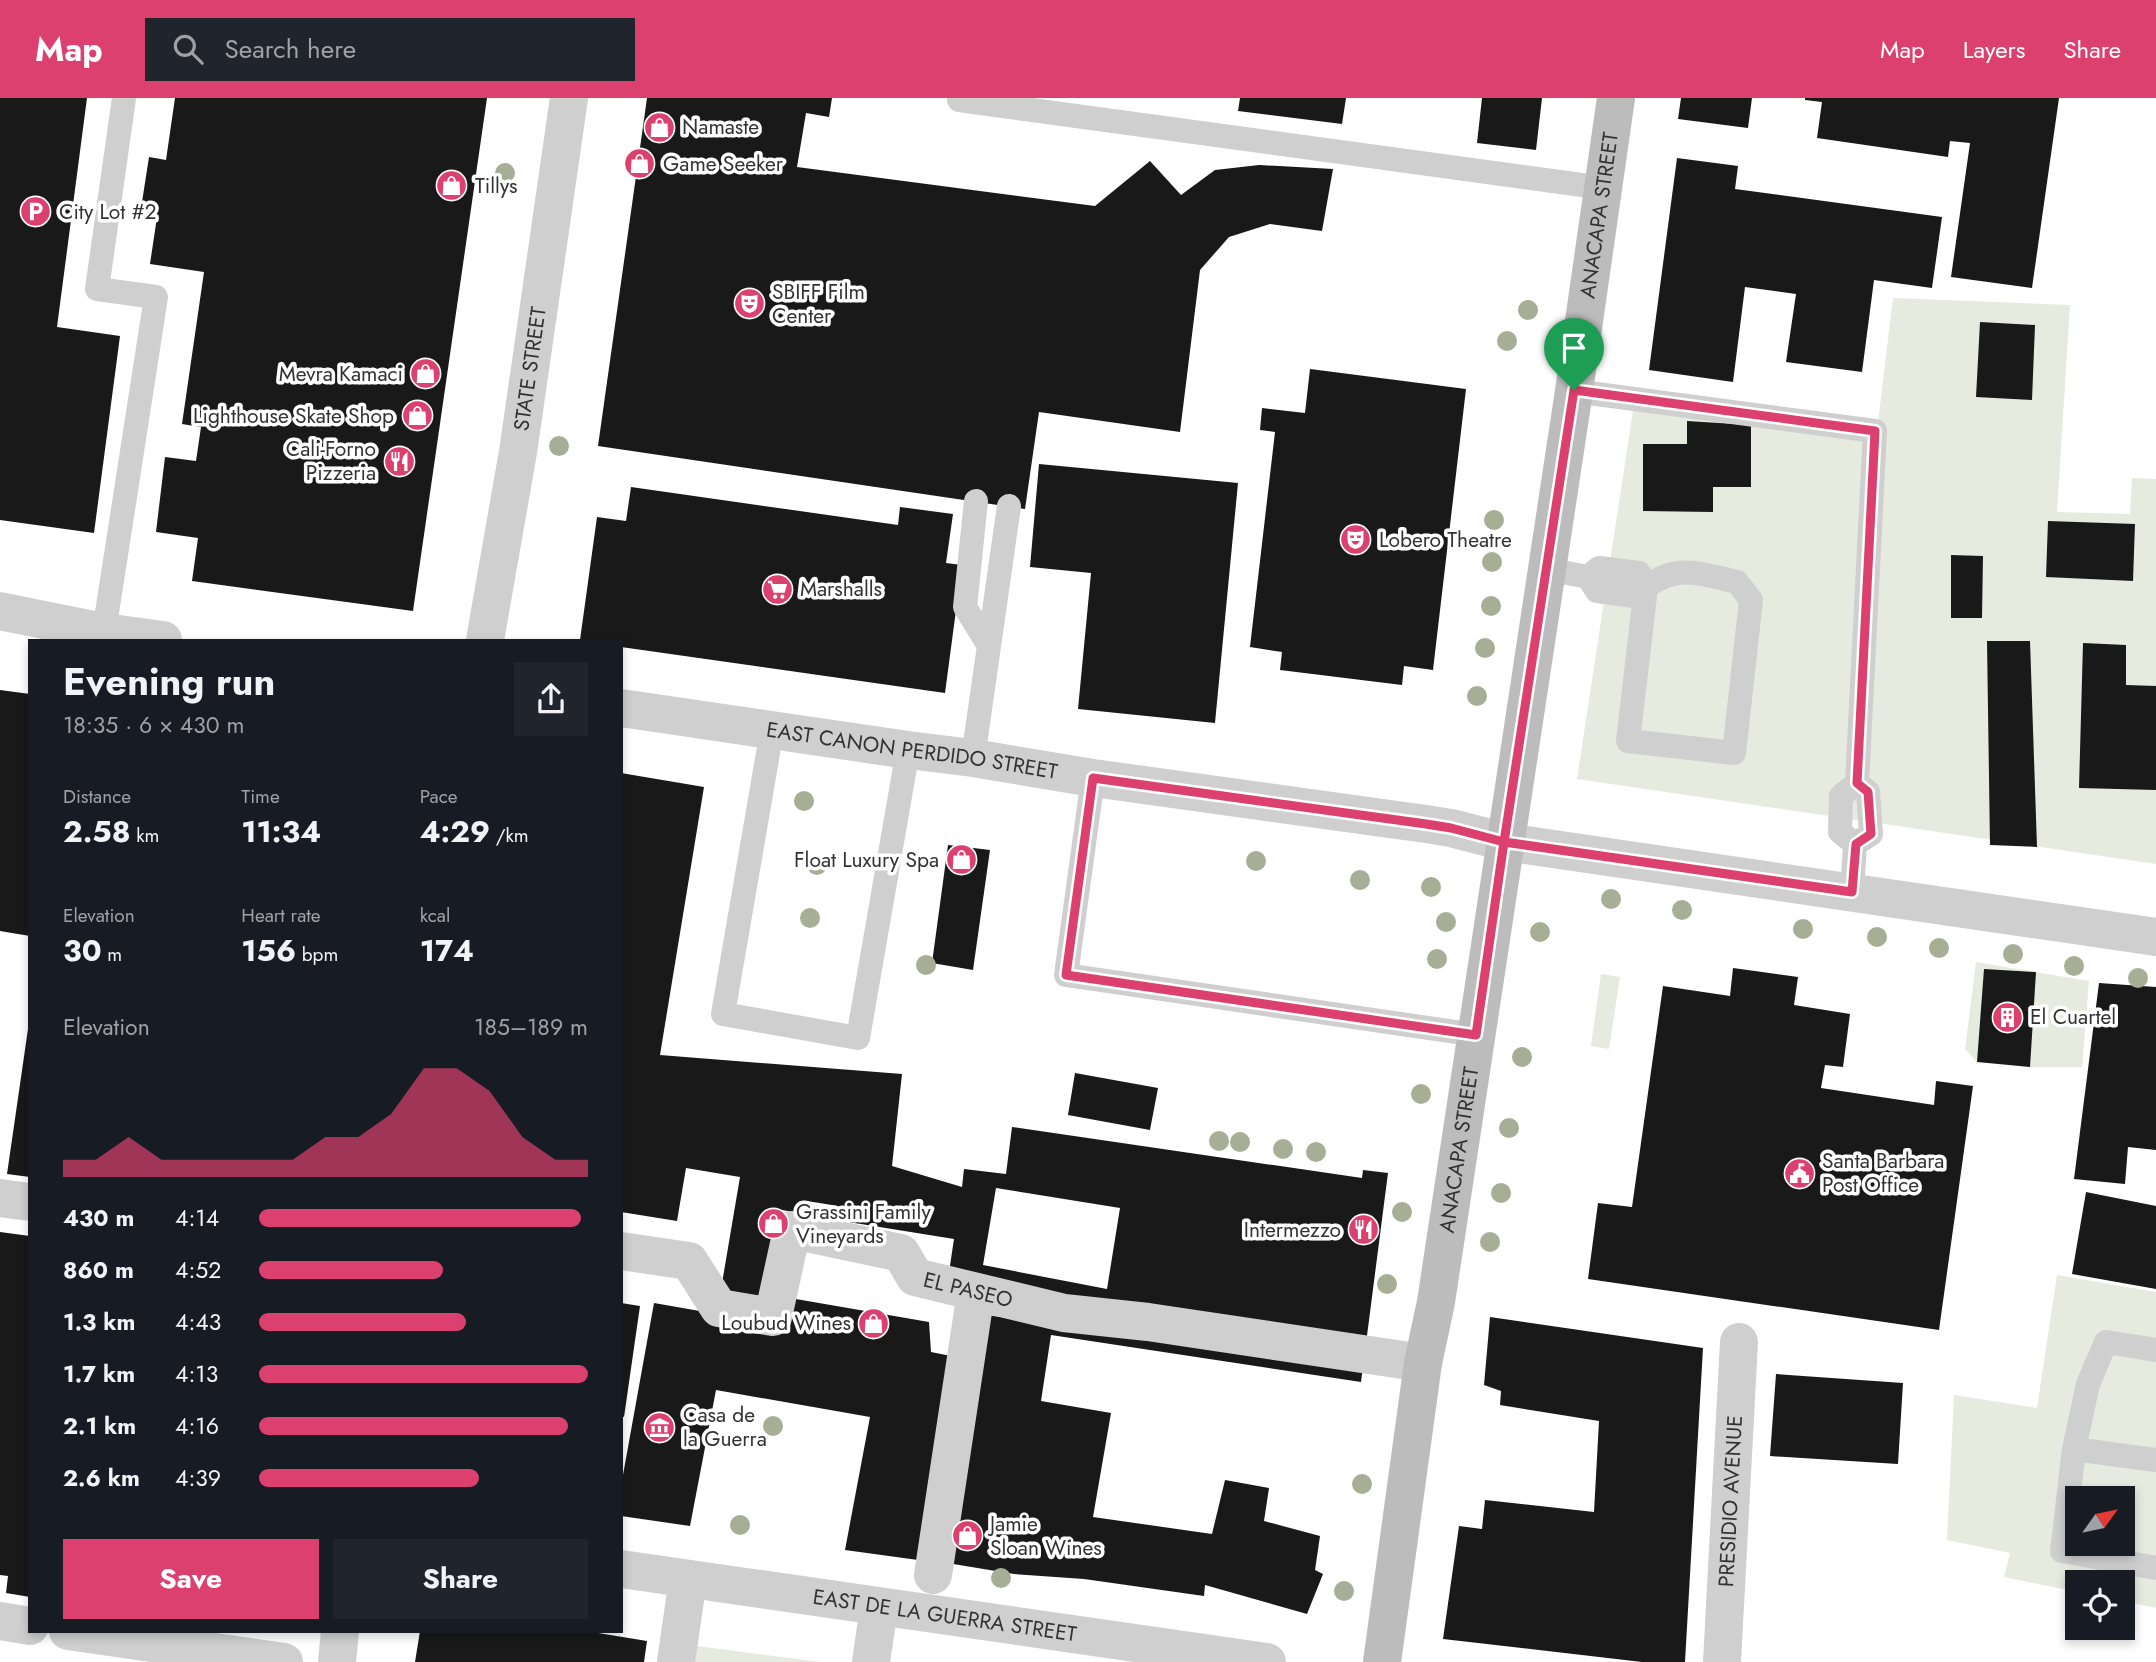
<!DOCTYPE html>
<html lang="en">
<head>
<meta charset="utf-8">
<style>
  body { margin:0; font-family:Jost,sans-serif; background:#20242c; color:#f1f3f6; height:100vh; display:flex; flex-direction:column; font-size:26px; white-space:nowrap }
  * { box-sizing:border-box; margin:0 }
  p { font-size:23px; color:#9ea1a6 }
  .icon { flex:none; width:38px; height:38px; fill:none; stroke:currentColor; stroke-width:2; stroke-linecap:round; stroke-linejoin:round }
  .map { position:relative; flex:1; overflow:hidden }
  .side { position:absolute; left:28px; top:541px; width:595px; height:994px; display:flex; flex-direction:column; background:#171b24; border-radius:0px; box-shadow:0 4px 10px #0003 }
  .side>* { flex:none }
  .needle { width:46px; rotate:57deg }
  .controls { position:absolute; left:2065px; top:1388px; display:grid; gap:14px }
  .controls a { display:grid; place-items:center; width:70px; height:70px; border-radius:0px; background:#171b24; box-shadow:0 4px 10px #0003; font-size:35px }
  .pin { position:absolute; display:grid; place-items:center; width:60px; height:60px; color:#fff; margin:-72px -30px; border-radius:50% 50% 50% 0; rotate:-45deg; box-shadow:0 0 7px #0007 }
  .pin .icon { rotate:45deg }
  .round { display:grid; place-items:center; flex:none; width:74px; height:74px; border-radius:0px; background:#20242c }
  .summary { display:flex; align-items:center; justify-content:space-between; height:119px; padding:0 35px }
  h1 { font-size:38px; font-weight:700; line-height:52px }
  .metrics { display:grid; grid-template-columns:repeat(3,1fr); gap:10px; height:119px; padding:7px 35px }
  .metrics div { display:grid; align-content:center }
  .metrics b { font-size:30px; font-weight:700 }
  .metrics small { font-size:19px; font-weight:400 }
  .metrics p { font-size:19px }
  .chart { height:196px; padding:14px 35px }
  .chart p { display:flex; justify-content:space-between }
  .chart svg { width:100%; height:126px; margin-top:7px; fill:#dc406f; opacity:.7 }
  .cta { display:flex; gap:14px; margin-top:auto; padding:14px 35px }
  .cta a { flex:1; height:80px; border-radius:0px; background:#dc406f; color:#fff; font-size:28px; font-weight:700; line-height:80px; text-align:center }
  .cta a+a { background:#20242c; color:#f1f3f6 }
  ul { padding:0 35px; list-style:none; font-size:23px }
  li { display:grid; grid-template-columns:112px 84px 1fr; align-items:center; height:52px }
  li i { height:18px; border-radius:9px; background:#dc406f }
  header { display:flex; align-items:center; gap:42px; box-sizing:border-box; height:98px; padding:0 35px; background:#dc406f; color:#fff }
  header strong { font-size:33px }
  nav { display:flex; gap:38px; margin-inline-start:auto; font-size:24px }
  .search { width:490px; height:63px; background:#20242c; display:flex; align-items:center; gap:18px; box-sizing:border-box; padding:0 24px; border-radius:0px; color:#9ea1a6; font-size:26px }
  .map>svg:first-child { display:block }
  .green { fill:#e7eade; fill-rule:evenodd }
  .building { fill:#191919; fill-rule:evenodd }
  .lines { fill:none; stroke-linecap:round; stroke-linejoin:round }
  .lane { stroke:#cfcfcf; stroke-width:24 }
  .street { stroke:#cfcfcf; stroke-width:38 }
  .secondary { stroke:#bcbcbc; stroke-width:38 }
  .tree { fill:#a7ae96 }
  .route-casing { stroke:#fff; stroke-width:14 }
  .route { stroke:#dc406f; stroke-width:9 }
  .labels { text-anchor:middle; stroke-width:7; stroke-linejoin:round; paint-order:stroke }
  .poi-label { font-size:21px; fill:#323232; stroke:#fff; text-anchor:start }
  .street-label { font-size:21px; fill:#323232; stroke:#fff }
</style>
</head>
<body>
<header>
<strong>Map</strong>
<div class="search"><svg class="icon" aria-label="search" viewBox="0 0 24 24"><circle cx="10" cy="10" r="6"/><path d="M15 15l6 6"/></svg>Search here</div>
<nav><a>Map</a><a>Layers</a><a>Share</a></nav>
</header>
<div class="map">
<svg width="2156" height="1564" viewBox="0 0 2156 1564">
  <rect width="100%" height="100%" fill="#fff"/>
  <path class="green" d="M1893 200 2070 207 2057 414 2130 416 2132 380 2156 381V766L1577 681 1634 306 1876 341Z
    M1976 864 2089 883 2082 969H2030L1988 952 1977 964 1965 951Z
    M1601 876 1620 879 1609 951 1591 948Z
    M2057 1177 2156 1194V1510L2123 1503V1484H2077V1494L2004 1479 2010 1455 1947 1442 1954 1297 2037 1310ZM2077 1400H2123V1446H2077Z
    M697 1548 821 1564H695Z"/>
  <path class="building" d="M0 0H87L57 229 120 238 94 435 0 422Z
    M175 0H487L413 513 192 483 198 440 156 434 165 359 196 363 201 329 182 326 204 174 150 166 157 119 140 117 149 59 166 62Z
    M647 0H832L829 19 806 15 797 69 1095 108 1150 63 1181 97 1215 72 1259 67 1333 71 1322 133 1270 126 1229 139 1200 172 1180 334 1039 314 1025 411 598 348Z
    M1240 0H1346L1342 26 1238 13Z
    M1482 0H1542L1536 52 1477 45Z
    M1681 0H1752L1748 30 1678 21Z
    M1805 0H2059L2032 190 1951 179 1970 45 1950 43 1948 59 1817 40 1822 4 1805 2Z
    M1677 60 1738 68 1735 91 1942 119 1932 190 1874 182 1862 274 1786 264 1796 196 1745 189 1733 284 1649 272Z
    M1980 224 2035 227 2032 302 1976 299Z
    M1310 271 1466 291 1433 572 1404 568 1402 587 1280 572 1282 554 1250 549 1275 334 1260 332 1262 310 1305 315Z
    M1687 323 1751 327V389H1713V414L1643 413V346H1687Z
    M1039 366 1238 385 1215 625 1078 611 1091 475 1030 469Z
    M631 389 898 427 900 409 953 416 946 465 962 467 945 595 621 549V542H580L597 419 626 423Z
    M2048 423 2135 426 2133 483 2046 479Z
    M1951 457 1983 458 1982 520H1951Z
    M1987 543H2030L2037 749 1990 747Z
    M2083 545 2126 547V587L2156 588V692L2079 690Z
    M0 592 30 596V838L0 833Z
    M621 675 704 689 660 957 902 976 892 1068 962 1089 964 1071 1006 1076 1012 1029 1362 1080 1363 1072 1388 1075 1361 1284 1051 1237 1041 1303 1111 1315 1093 1419 1212 1436 1225 1382 1269 1390 1264 1423 1320 1438 1315 1472 1323 1476 1307 1516 1205 1487 1204 1498 1084 1481 1014 1476 941 1464 980 1216 1007 1220 948 1181 954 1141 836 1122 838 1108 807 1103 804 1116 782 1112 763 1213 719 1203 740 1079 686 1070 677 1123 621 1114ZM996 1090 1120 1110 1107 1191 983 1167Z
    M948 747 990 752 973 872 932 865Z
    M1733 870 1798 879 1794 907 1850 916 1843 969 1825 967 1821 990 1934 1007 1936 983 1973 988 1939 1232 1588 1181 1598 1105 1632 1109 1663 888 1730 898Z
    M1984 871 2036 874 2030 969 1977 964Z
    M2099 885 2156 889V1052L2128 1049 2125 1086 2074 1081Z
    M28 931H30V1079L7 1076Z
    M1075 975 1158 990 1150 1032 1068 1017Z
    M2086 1094 2156 1108V1191L2072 1176Z
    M0 1134 30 1138V1499L6 1495 8 1478 0 1477Z
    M790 1200 929 1224 931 1254 956 1259 918 1462 845 1452 870 1319 716 1292 690 1428 621 1418V1388L654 1205 785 1228Z
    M621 1205 640 1208 624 1319 621 1318Z
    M1490 1219 1703 1250 1685 1564H1642L1443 1541 1459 1428 1482 1431 1485 1402 1594 1414 1599 1323 1500 1307 1501 1293 1484 1287Z
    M1776 1276 1903 1285 1898 1366 1770 1358Z
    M420 1533H586L647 1543 644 1564H415Z"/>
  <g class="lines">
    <path class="lane" d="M960 0 959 2 1604 90
      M1574 293 1875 333 1857 685 1841 698 1840 734 1855 746
      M976 403 965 509 989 548
      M1546 471 1588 479 1599 470 1639 475 1646 489 1628 643 1734 655 1751 502 1737 484C1691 473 1673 465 1634 498L1597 493 1588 479
      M104 534 156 199 97 191 124 0
      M772 632 723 916 858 940 908 652
      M973 660 1009 408
      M1093 680 1066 877 1476 937
      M1855 746 1871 736 1868 694 1857 685
      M1852 794 1855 746
      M2156 1252 2106 1244 2088 1286 2074 1351 2062 1453 2156 1470
      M2074 1351 2156 1362"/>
    <g class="street">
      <path d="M0 513 104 534 163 542"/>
      <path id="s1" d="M485 542 518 354 569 0"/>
      <path id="s2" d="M621 610 908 652 973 660 1093 680 1426 726 1451 730 1505 744 2156 839"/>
      <path d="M0 1100 30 1104"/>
      <path id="s3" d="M621 1153 689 1163 719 1210 773 1219 792 1132 901 1155 915 1179 1064 1215 1148 1224 1423 1265"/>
      <path id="s4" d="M621 1471 1267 1564"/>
      <path d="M933 1477 976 1194"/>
      <path d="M0 1523 30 1528"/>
      <path d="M68 1533 284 1564"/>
      <path d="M337 1564 340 1533"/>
      <path d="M676 1564 688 1481"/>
      <path d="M871 1564 879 1509"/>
      <path id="s5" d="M1722 1564 1739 1244"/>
    </g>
    <path class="secondary" id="s6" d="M1382 1564 1423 1265 1436 1204 1574 293 1616 0"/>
  </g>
  <g class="tree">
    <circle cx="505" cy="75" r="10"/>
    <circle cx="1528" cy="212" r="10"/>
    <circle cx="1507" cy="243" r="10"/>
    <circle cx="559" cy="348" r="10"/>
    <circle cx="1494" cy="422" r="10"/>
    <circle cx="1492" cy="464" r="10"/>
    <circle cx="1491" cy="508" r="10"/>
    <circle cx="1485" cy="550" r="10"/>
    <circle cx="1477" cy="598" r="10"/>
    <circle cx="804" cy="703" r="10"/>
    <circle cx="1256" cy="763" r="10"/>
    <circle cx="817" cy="767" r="10"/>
    <circle cx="1360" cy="782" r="10"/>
    <circle cx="1431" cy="789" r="10"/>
    <circle cx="1611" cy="801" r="10"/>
    <circle cx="1682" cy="812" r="10"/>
    <circle cx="810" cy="820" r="10"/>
    <circle cx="1446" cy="824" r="10"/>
    <circle cx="1803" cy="831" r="10"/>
    <circle cx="1540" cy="834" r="10"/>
    <circle cx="1877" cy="839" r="10"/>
    <circle cx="1939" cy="850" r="10"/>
    <circle cx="2013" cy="856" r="10"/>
    <circle cx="1437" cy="861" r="10"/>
    <circle cx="926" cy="867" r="10"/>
    <circle cx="2074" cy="868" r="10"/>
    <circle cx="2138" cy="880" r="10"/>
    <circle cx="1522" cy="959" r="10"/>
    <circle cx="1421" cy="996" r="10"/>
    <circle cx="1509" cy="1030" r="10"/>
    <circle cx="1219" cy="1043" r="10"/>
    <circle cx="1240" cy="1044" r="10"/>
    <circle cx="1283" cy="1051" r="10"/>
    <circle cx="1316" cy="1054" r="10"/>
    <circle cx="1501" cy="1095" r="10"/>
    <circle cx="1402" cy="1114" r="10"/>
    <circle cx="1490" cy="1144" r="10"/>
    <circle cx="1387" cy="1186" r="10"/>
    <circle cx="773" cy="1328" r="10"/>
    <circle cx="1362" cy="1386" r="10"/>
    <circle cx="740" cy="1427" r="10"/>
    <circle cx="1001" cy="1480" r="10"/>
    <circle cx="1344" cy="1493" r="10"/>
  </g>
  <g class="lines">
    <defs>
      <path id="route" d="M1574 292 1504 744 1451 730 1426 726 1093 680 1066 877 1476 937 1504 744 1852 794 1856 746 1871 736 1868 694 1857 685 1875 333 1574 292"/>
    </defs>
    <use href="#route" class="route-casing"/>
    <use href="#route" class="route"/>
  </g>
  <defs>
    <symbol id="shop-disc" viewBox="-11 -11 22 22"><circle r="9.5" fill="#dc406f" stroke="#fff"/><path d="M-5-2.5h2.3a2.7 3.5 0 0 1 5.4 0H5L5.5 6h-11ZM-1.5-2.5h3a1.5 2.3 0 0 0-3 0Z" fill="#fff"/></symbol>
    <symbol id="parking-disc" viewBox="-11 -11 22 22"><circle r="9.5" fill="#dc406f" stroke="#fff"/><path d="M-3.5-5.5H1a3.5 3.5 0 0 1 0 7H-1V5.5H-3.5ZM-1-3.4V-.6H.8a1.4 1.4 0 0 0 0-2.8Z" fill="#fff"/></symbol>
    <symbol id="theatre-disc" viewBox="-11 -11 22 22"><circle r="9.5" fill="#dc406f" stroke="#fff"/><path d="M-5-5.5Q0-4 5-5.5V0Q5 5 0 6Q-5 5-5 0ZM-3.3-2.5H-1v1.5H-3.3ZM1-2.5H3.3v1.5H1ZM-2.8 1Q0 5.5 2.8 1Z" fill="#fff"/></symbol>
    <symbol id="restaurant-disc" viewBox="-11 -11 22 22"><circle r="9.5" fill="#dc406f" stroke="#fff"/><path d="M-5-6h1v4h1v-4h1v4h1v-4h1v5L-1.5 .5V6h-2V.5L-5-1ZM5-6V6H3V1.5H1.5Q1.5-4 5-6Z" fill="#fff"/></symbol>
    <symbol id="supermarket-disc" viewBox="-11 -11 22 22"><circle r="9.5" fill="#dc406f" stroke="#fff"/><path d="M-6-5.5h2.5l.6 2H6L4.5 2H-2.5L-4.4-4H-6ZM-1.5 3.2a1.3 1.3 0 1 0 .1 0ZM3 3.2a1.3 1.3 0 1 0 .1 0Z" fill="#fff"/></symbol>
    <symbol id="building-disc" viewBox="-11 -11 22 22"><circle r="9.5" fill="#dc406f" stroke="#fff"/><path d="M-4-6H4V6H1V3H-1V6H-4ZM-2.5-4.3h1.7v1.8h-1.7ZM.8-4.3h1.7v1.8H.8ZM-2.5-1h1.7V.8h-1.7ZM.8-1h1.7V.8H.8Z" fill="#fff"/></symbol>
    <symbol id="civic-disc" viewBox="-11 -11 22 22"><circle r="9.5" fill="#dc406f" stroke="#fff"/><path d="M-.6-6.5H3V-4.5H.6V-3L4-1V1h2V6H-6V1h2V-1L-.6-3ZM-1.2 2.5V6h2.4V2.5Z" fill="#fff"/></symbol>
    <symbol id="museum-disc" viewBox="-11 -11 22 22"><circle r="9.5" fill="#dc406f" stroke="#fff"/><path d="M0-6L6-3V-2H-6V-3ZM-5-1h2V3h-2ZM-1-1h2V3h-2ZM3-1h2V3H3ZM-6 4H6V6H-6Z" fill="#fff"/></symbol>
  </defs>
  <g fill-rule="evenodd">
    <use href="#shop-disc" x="642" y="12" width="35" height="35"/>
    <use href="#shop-disc" x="622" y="48" width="35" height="35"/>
    <use href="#shop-disc" x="434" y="70" width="35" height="35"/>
    <use href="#parking-disc" x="18" y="96" width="35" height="35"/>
    <use href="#theatre-disc" x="732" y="188" width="35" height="35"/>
    <use href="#shop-disc" x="408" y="258" width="35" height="35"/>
    <use href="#shop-disc" x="400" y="300" width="35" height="35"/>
    <use href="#restaurant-disc" x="382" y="346" width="35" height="35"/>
    <use href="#theatre-disc" x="1338" y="424" width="35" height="35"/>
    <use href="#supermarket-disc" x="760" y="474" width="35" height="35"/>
    <use href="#shop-disc" x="944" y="744" width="35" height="35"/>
    <use href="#building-disc" x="1990" y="902" width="35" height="35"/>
    <use href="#civic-disc" x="1782" y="1058" width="35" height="35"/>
    <use href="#shop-disc" x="756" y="1108" width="35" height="35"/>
    <use href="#restaurant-disc" x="1346" y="1114" width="35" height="35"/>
    <use href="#shop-disc" x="856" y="1208" width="35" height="35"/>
    <use href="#museum-disc" x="642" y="1312" width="35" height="35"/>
    <use href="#shop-disc" x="950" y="1420" width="35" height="35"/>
  </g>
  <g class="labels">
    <g class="poi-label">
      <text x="682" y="36">Namaste</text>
      <text x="663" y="73">Game Seeker</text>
      <text x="475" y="95">Tillys</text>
      <text x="59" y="121">City Lot #2</text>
      <text x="772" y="201">SBIFF Film<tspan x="772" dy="24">Center</tspan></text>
      <text x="403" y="283" text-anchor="end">Mevra Kamaci</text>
      <text x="394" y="325" text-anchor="end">Lighthouse Skate Shop</text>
      <text x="376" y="358" text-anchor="end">Cali-Forno<tspan x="376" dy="24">Pizzeria</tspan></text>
      <text x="1379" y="449">Lobero Theatre</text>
      <text x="800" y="498">Marshalls</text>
      <text x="939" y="769" text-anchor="end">Float Luxury Spa</text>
      <text x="2030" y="926">El Cuartel</text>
      <text x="1822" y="1070">Santa Barbara<tspan x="1822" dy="24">Post Office</tspan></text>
      <text x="796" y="1121">Grassini Family<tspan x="796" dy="24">Vineyards</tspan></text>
      <text x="1341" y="1139" text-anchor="end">Intermezzo</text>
      <text x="851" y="1232" text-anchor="end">Loubud Wines</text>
      <text x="683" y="1324">Casa de<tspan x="683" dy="24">la Guerra</tspan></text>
      <text x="990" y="1433">Jamie<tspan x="990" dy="24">Sloan Wines</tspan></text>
    </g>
    <g class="street-label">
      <text dy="7" stroke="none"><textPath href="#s6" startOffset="1463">ANACAPA STREET</textPath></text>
      <text dy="7" stroke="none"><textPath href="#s1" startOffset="275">STATE STREET</textPath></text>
      <text dy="7" stroke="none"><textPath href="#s2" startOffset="294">EAST CANON PERDIDO STREET</textPath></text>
      <text dy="7" stroke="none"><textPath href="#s6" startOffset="518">ANACAPA STREET</textPath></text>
      <text dy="7" stroke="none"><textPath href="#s3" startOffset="462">EL PASEO</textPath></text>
      <text dy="7" stroke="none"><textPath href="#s5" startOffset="161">PRESIDIO AVENUE</textPath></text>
      <text dy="7" stroke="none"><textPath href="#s4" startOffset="327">EAST DE LA GUERRA STREET</textPath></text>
    </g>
  </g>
</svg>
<div class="controls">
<a><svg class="needle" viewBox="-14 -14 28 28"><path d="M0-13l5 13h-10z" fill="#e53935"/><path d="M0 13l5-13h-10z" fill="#9ea1a6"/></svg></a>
<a><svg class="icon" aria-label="locate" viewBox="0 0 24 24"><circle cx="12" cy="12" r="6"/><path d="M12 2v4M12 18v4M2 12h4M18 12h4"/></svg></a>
</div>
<div class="pin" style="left:1574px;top:292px;background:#1e9e55"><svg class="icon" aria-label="arrive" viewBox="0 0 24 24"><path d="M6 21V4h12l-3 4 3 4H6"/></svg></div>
<section class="side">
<div class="summary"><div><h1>Evening run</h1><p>18:35 · 6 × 430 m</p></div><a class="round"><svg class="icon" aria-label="share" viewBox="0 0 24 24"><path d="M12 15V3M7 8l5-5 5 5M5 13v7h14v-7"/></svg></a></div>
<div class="metrics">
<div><p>Distance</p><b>2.58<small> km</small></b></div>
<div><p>Time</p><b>11:34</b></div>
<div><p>Pace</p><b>4:29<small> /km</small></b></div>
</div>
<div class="metrics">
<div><p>Elevation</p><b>30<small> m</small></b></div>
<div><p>Heart rate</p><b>156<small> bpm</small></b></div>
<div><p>kcal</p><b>174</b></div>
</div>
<div class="chart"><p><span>Elevation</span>185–189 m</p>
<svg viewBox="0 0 160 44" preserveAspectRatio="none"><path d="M0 44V38L10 38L20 30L30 38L40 38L50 38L60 38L70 38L80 30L90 30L100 22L110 6L120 6L130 14L140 30L150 38L160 38V44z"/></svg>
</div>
<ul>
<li><b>430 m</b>4:14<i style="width:98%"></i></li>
<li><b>860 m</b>4:52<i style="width:56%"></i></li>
<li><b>1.3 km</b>4:43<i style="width:63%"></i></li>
<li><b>1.7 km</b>4:13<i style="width:100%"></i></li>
<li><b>2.1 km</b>4:16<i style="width:94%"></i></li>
<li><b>2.6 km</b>4:39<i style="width:67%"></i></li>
</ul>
<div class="cta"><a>Save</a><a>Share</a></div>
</section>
</div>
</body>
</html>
